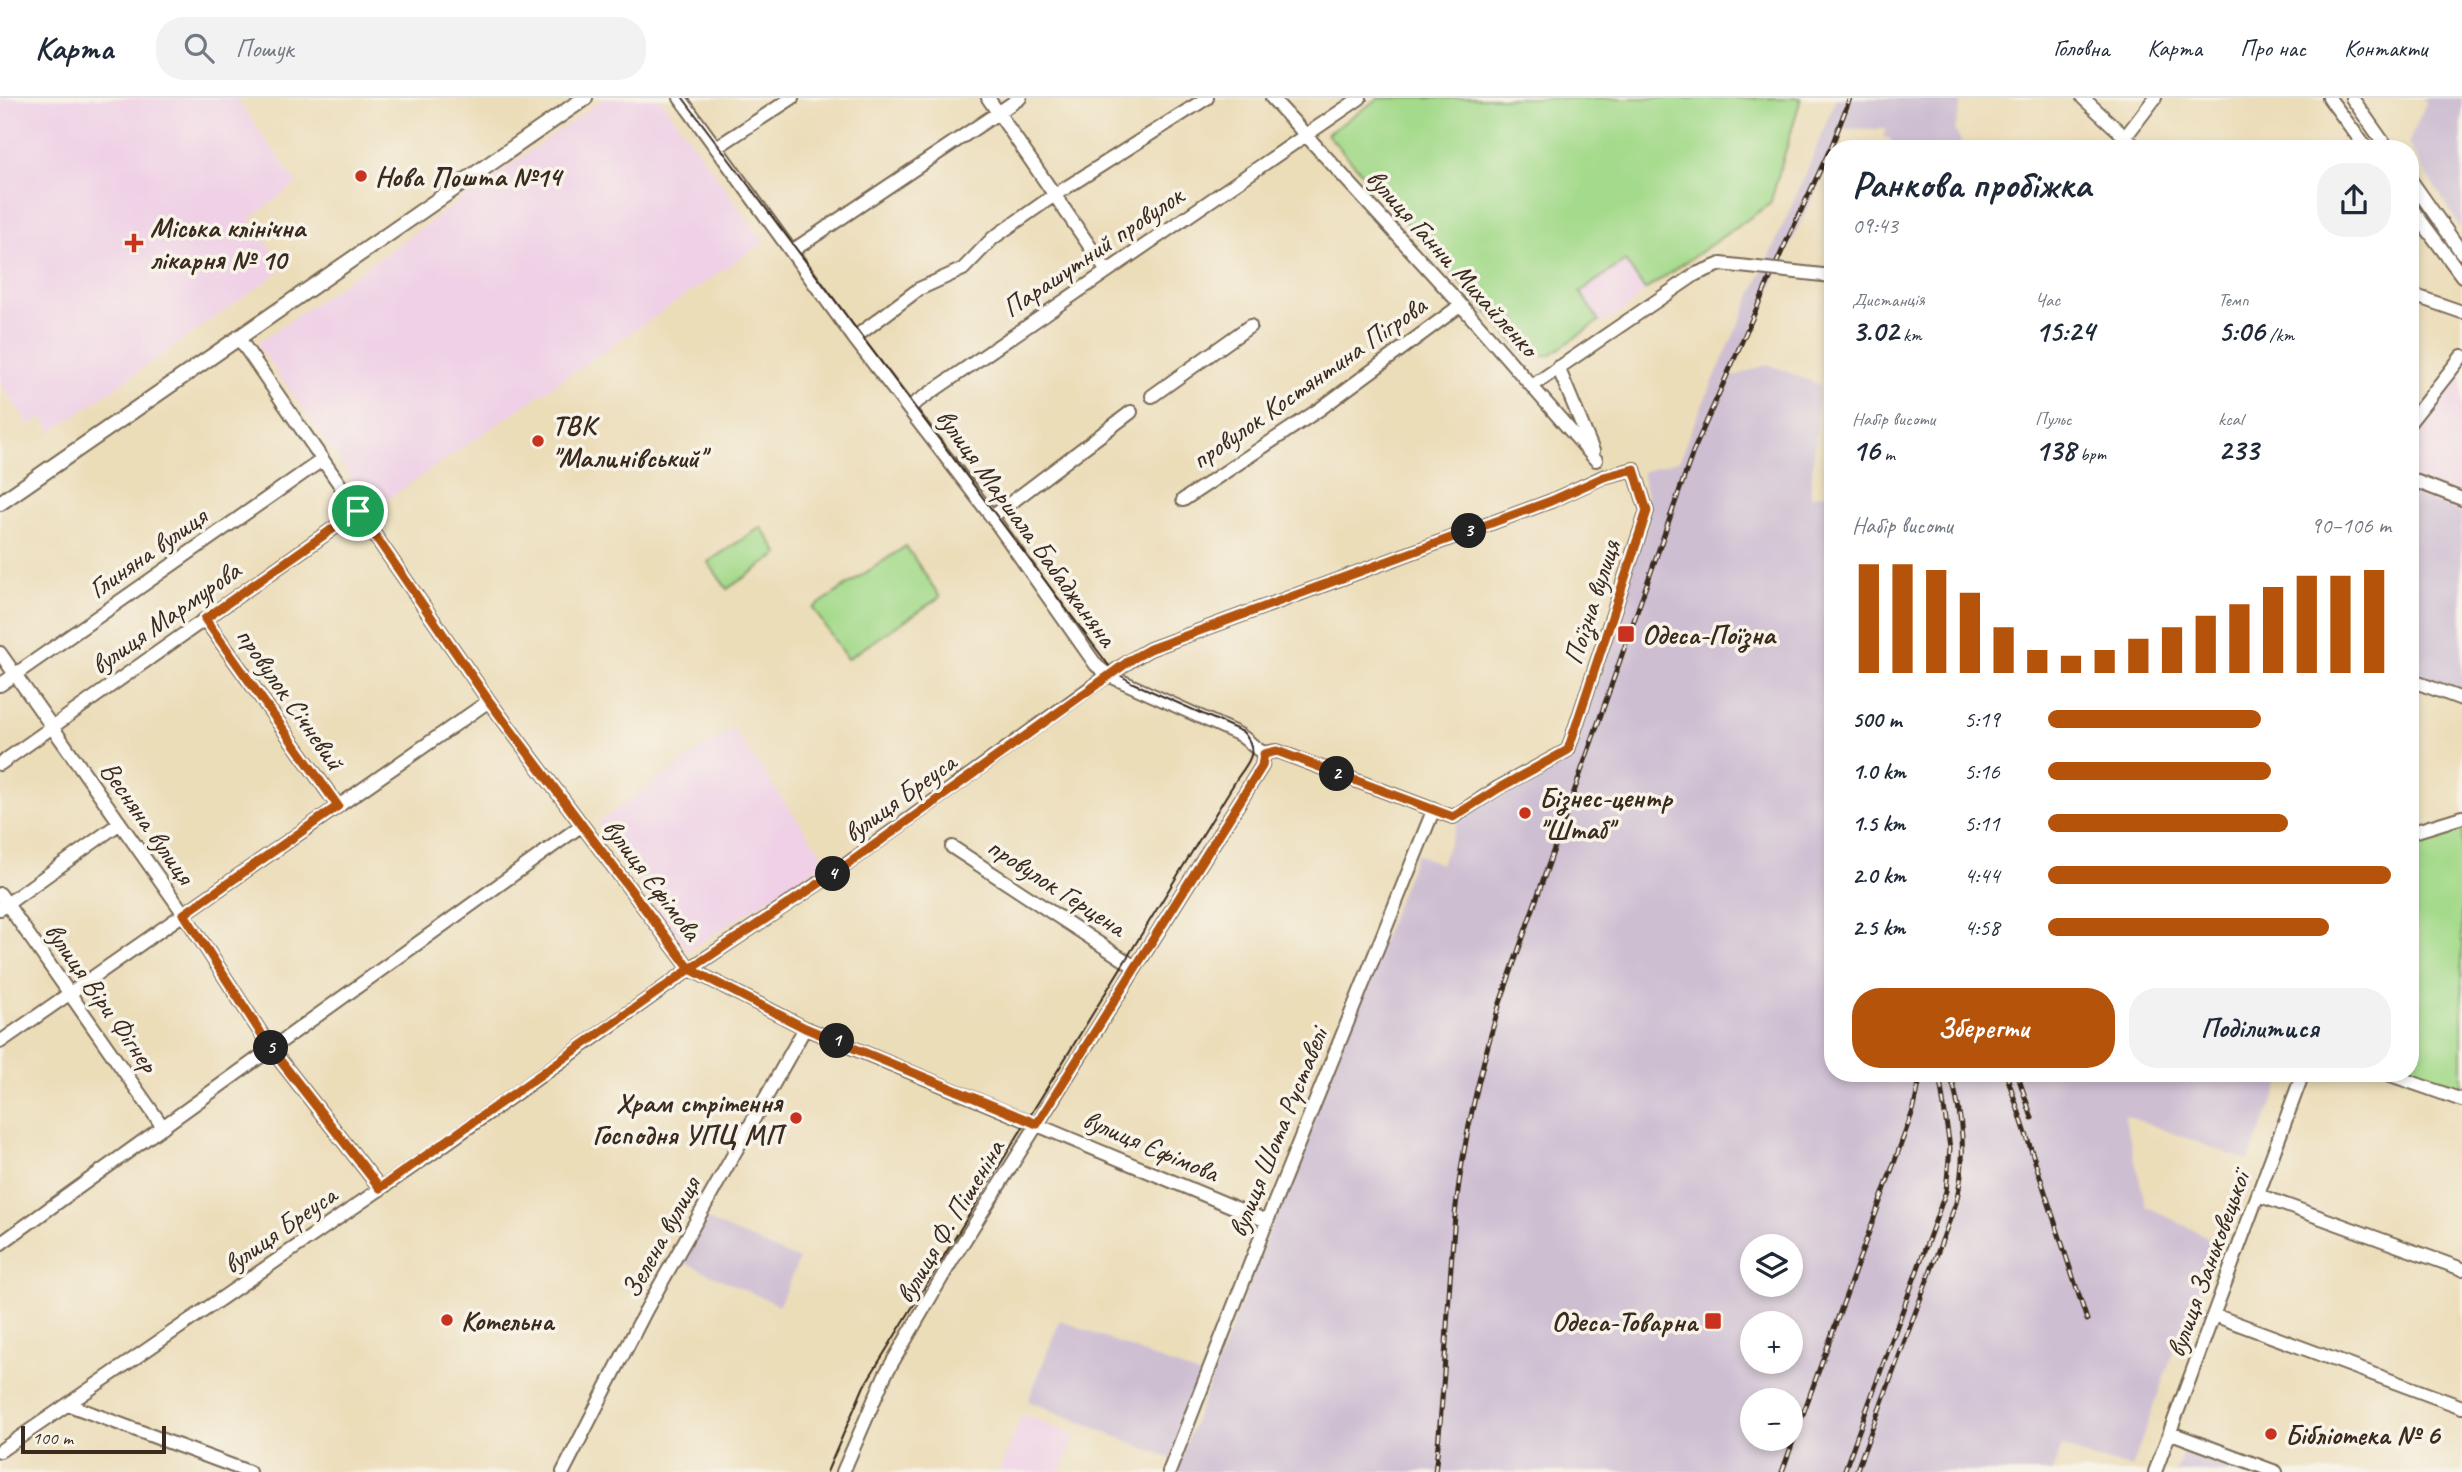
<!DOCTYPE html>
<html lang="uk">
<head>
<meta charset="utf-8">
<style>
  body { margin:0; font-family:Caveat,sans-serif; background:#f2f2f3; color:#1f2937; height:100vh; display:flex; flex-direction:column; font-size:26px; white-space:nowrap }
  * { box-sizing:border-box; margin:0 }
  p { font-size:23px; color:#747a83 }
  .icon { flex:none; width:38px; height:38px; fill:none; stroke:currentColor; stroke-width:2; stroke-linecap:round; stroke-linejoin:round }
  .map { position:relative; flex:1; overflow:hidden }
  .drawer { position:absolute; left:1824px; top:42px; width:595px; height:942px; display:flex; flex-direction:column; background:#fff; border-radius:28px; box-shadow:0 4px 10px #0003 }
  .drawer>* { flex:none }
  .fabs { position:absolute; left:1740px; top:1136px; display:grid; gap:14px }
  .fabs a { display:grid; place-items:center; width:63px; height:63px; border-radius:50%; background:#fff; box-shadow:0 4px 10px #0003; font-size:35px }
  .scale { position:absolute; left:21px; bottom:18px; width:145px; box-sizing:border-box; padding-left:7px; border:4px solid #3b2a1e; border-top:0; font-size:19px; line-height:24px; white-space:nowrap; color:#3b2a1e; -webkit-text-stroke:5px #f7f3e8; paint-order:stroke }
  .pin { position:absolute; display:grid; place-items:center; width:60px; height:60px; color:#fff; margin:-30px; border:4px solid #fff; border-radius:50%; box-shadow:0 2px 7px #0007 }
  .km { position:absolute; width:35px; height:35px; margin:-18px; border-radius:50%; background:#222; color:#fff; font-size:19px; line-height:35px; text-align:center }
  .round { display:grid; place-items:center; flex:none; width:74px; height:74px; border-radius:28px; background:#f2f2f3 }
  .head { display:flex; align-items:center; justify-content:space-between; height:119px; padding:0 28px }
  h1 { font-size:38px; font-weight:700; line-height:52px }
  .stats { display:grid; grid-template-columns:repeat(3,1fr); gap:10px; height:119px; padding:7px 28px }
  .stats div { display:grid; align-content:center }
  .stats b { font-size:30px; font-weight:700 }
  .stats small { font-size:19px; font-weight:400 }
  .stats p { font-size:19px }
  .chart { height:196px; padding:14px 28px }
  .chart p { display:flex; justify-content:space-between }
  .chart svg { width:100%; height:126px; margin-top:7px; stroke:#b45309; stroke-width:6 }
  .cta { display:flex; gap:14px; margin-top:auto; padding:14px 28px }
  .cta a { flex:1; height:80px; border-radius:28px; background:#b45309; color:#fff; font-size:28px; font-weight:700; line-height:80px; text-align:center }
  .cta a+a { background:#f2f2f3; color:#1f2937 }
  ul { padding:0 28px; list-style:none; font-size:23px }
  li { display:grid; grid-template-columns:112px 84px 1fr; align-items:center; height:52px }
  li i { height:18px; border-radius:9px; background:#b45309 }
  header { display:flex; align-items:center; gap:42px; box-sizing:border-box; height:98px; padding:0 35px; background:#fff; border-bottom:2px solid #e0e1e3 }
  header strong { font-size:33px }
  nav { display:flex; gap:38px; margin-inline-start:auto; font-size:24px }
  .search { width:490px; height:63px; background:#f2f2f3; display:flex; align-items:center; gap:18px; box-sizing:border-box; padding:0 24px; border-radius:28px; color:#747a83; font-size:26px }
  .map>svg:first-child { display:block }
  .built { fill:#efd0e6 }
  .industrial { fill:#cdbed2; fill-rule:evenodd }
  .green { fill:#a4da8b; stroke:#708254; stroke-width:2 }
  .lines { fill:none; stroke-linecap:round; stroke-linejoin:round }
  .minor-casing { stroke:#796954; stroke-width:16 }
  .major-casing { stroke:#796954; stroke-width:18 }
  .minor { stroke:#fff; stroke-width:12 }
  .major { stroke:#fff; stroke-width:14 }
  .tram { stroke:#3b2a1e; stroke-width:2 }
  .rail-casing { stroke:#3b2a1e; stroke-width:5 }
  .rail { stroke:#f7f3e8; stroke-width:2.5; stroke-dasharray:8; stroke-linecap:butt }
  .minor-bridge-casing { stroke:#796954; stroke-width:16; stroke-linecap:butt }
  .minor-bridge { stroke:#fff; stroke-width:12 }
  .route-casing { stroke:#fff; stroke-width:14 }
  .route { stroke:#b45309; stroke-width:9 }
  .poi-dot { fill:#c8321e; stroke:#f7f3e8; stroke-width:2.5 }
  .labels { text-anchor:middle; stroke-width:7; stroke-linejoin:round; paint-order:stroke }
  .poi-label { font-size:28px; font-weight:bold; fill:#3b2a1e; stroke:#f7f3e8; text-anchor:start }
  .street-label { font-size:28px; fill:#3b2a1e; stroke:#f7f3e8 }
</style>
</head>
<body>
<header>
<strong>Карта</strong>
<div class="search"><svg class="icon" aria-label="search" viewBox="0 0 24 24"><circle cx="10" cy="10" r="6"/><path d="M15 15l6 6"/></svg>Пошук</div>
<nav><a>Головна</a><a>Карта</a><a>Про нас</a><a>Контакти</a></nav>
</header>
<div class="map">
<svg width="2462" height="1374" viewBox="0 0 2462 1374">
  <rect width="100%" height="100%" fill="#f7f3e8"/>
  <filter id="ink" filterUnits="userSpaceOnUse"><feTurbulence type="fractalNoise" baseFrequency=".0143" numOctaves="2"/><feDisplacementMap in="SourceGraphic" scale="14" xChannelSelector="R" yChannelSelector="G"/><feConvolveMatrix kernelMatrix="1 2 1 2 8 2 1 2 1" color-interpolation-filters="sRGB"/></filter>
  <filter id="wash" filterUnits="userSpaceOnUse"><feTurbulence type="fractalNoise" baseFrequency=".00686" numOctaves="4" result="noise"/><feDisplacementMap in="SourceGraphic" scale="28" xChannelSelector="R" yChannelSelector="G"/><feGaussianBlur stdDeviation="1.57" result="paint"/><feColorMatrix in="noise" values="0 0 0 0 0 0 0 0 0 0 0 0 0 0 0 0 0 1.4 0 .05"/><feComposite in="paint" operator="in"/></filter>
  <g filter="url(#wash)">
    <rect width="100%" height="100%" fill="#ecddb9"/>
    <path class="built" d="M0 0H236L297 85 250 121 285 170 52 334 42 319 30 328 0 284Z
      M605 0H660L764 144 373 411 257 246Z
      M1625 163 1645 192 1631 207 1606 224 1599 223 1580 194Z
      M2462 263V415L2410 396V332Z
      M732 630 827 763 688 853 597 725Z
      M1022 1316 1075 1338 1061 1374H999Z"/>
    <path class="industrial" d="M1836 0H1962L1955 33 1965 51H1891V41L1883 39 1886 31H1843L1730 280 1768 266 1820 287 1810 399 1832 394V975H2285L2248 1063 2124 1017 2146 1108 2217 1144 2181 1232 2132 1369 2094 1361 2062 1348 2052 1374H1175L1416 756 1441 766 1460 718 1570 657 1650 413 1642 374 1680 362 1688 339 1805 78ZM1752 1148H1790V1186H1752ZM1752 1225H1790V1264H1752ZM1752 1302H1790V1340H1752Z
      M2422 0H2462V132L2408 46 2426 5Z
      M2410 396 2462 415V594L2410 572Z
      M701 1119 799 1162 779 1207 678 1162Z
      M1060 1222 1204 1279 1172 1361 1028 1303Z
      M2183 1354H2187L2239 1374H2175Z"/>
    <path class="green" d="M1379 0H1801L1770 106 1645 192 1625 163 1580 194 1599 223 1550 257 1526 258 1327 36Z
      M761 429 779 456 727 491 708 464Z
      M906 448 940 499 847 561 813 510Z
      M2462 727V998L2394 975H2410V744Z"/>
  </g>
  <g filter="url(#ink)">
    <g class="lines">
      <defs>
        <path id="minor" d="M988 0 1106 172
          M1272 0 1461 207 1596 362
          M2083 0 2138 51
          M2329 0 2367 51
          M2352 0 2388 51
          M717 49 792 0
          M2116 51 2155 0
          M2410 81 2462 155
          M2410 108 2462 178
          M792 153 1020 0
          M2410 196 2462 214
          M238 239 489 603 690 871 805 930 1267 1123
          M854 240 919 191 963 171 993 140 1053 98 1207 0
          M1558 269 1593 353
          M1532 288 1696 176 1721 166
          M1152 298 1250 228
          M908 310 1360 0
          M2410 324 2462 258
          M2410 381 2462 401
          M1183 402 1320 311 1461 207
          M992 419 1131 314
          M205 521 338 708
          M0 555 184 816 272 952 380 1090
          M2410 582 2462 601
          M0 587 322 362
          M0 666 358 413
          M2410 735 2462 719
          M952 749 1135 869
          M0 796 163 1029
          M0 811 120 725
          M0 944 489 603
          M2385 975 2462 1002
          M2258 1097 2462 1171
          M0 1146 582 727
          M2214 1217 2462 1309
          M69 1307 249 1374
          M2171 1335 2276 1374
          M0 1353 431 1056 690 871 843 769 1090 590C1110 576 1128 563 1150 551L1551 403 1603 379 1634 371 1647 413 1568 652 1498 690 1453 719 1277 653 1264 655C1253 650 1247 640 1236 635L1108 577 1096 567 992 419 854 240 680 0
          M563 1374 646 1212 805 930
          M843 1374 885 1277 952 1162 1262 668 1264 655
          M1169 1374 1267 1123 1433 713
          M2155 1374 2303 975"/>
        <path id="major" d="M0 405 585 0"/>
      </defs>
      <use href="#minor" class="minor-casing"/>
      <use href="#major" class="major-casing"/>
      <use href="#minor" class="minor"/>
      <use href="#major" class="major"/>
      <path class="tram" d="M683 0 1113 573 1133 585 1243 634C1259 652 1250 663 1238 679L864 1288 827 1374"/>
      <defs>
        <path id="rail" d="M2006 975 2087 1222
          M2017 975 2032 1020
          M1435 1374C1446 1286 1447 1197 1456 1108 1464 1039 1480 972 1500 905L1693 354 1782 153 1832 47 1850 0
          M1782 1374 1914 1010 1921 975
          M1844 1374 1946 1093 1950 1050 1939 975
          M1856 1374 1956 1105C1967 1059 1963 1019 1950 975"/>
      </defs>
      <use href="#rail" class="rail-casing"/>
      <use href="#rail" class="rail"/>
      <defs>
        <path id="minor-bridge" d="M1721 166 1832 178"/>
      </defs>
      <use href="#minor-bridge" class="minor-bridge-casing"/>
      <use href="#minor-bridge" class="minor-bridge"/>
    </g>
  </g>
  <g class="lines" filter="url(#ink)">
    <defs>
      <path id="route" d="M358 413 489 603 690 871 805 930 1037 1026 1262 668 1264 656 1277 653 1453 719 1499 690 1568 652 1647 413 1634 371 1604 379 1551 403 1150 551 1132 561 844 769 690 871 380 1090 272 952 184 816 338 708 205 521 358 413"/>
    </defs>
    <use href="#route" class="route-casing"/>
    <use href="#route" class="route"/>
  </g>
  <g class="poi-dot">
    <circle cx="361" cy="78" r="7"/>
    <path d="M130.5 134.5h7v7h7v7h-7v7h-7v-7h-7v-7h7z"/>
    <circle cx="538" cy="343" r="7"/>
    <rect x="1617" y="527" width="18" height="18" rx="3.5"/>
    <circle cx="1525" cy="715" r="7"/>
    <circle cx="796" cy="1020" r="7"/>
    <circle cx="447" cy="1222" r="7"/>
    <rect x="1704" y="1214" width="18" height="18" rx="3.5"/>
    <circle cx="2271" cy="1336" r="7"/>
  </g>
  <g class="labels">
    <g class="poi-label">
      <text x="375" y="88">Нова Пошта №14</text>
      <text x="150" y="139">Міська клінічна<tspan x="150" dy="32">лікарня № 10</tspan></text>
      <text x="552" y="337">ТВК<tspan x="552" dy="32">"Малинівський"</tspan></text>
      <text x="1642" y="546">Одеса-Поїзна</text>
      <text x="1539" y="709">Бізнес-центр<tspan x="1539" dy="32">"Штаб"</tspan></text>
      <text x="782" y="1014" text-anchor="end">Храм стрітення<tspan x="782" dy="32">Господня УПЦ МП</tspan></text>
      <text x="461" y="1232">Котельна</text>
      <text x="1697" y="1233" text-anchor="end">Одеса-Товарна</text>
      <text x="2285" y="1346">Бібліотека № 6</text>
    </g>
    <g class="street-label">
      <text transform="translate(1092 153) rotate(-34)" y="10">Парашутний провулок</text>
      <text transform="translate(1453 164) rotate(48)" y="10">вулиця Ганни Михайленко</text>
      <text transform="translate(1308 284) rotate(-35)" y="10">провулок Костянтина Пігрова</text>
      <text transform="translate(1027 429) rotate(54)" y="10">вулиця Маршала Бабаджаняна</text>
      <text transform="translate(147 454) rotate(-35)" y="10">Глиняна вулиця</text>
      <text transform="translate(1591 504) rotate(-72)" y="10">Поїзна вулиця</text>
      <text transform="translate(165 519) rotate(-35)" y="10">вулиця Мармурова</text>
      <text transform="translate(291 600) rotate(55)" y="10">провулок Січневий</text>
      <text transform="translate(899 699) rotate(-36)" y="10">вулиця Бреуса</text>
      <text transform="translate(148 724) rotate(55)" y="10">Весняна вулиця</text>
      <text transform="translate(653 781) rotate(53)" y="10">вулиця Єфімова</text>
      <text transform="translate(1057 788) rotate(33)" y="10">провулок Герцена</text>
      <text transform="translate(102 899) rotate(55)" y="10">вулиця Віри Фігнер</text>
      <text transform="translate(1277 1034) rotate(-68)" y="10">вулиця Шота Руставелі</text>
      <text transform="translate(1151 1047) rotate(23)" y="10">вулиця Єфімова</text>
      <text transform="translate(949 1123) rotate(-59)" y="10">вулиця Ф. Пішеніна</text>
      <text transform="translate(279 1131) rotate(-35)" y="10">вулиця Бреуса</text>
      <text transform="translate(660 1139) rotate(-61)" y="10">Зелена вулиця</text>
      <text transform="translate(2207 1166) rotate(-70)" y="10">вулиця Заньковецької</text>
    </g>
  </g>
</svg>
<div class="fabs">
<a><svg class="icon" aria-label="layers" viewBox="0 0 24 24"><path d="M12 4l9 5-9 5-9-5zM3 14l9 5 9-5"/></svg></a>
<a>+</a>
<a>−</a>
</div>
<div class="scale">100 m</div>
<div class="pin" style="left:358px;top:413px;background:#1e9e55"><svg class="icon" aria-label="arrive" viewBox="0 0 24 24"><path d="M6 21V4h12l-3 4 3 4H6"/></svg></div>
<b class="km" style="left:837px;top:943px">1</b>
<b class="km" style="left:1337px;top:676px">2</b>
<b class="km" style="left:1469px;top:433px">3</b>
<b class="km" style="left:833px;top:776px">4</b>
<b class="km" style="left:271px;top:950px">5</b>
<section class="drawer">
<div class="head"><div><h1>Ранкова пробіжка</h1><p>09:43</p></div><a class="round"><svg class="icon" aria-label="share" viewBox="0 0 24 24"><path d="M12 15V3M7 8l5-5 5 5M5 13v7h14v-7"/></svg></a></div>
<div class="stats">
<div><p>Дистанція</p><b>3.02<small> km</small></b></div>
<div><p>Час</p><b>15:24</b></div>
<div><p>Темп</p><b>5:06<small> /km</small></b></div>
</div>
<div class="stats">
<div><p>Набір висоти</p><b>16<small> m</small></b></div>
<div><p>Пульс</p><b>138<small> bpm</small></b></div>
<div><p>kcal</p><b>233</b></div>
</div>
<div class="chart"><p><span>Набір висоти</span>90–106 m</p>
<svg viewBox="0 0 160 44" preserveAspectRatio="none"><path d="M5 44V6M15 44V6M25 44V8M35 44V16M45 44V28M55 44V36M65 44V38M75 44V36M85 44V32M95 44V28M105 44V24M115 44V20M125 44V14M135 44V10M145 44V10M155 44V8"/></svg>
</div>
<ul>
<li><b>500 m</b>5:19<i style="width:62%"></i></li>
<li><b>1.0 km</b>5:16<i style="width:65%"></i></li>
<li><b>1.5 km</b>5:11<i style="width:70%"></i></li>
<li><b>2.0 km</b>4:44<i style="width:100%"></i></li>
<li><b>2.5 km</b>4:58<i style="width:82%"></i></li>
</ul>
<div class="cta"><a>Зберегти</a><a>Поділитися</a></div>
</section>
</div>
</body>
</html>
